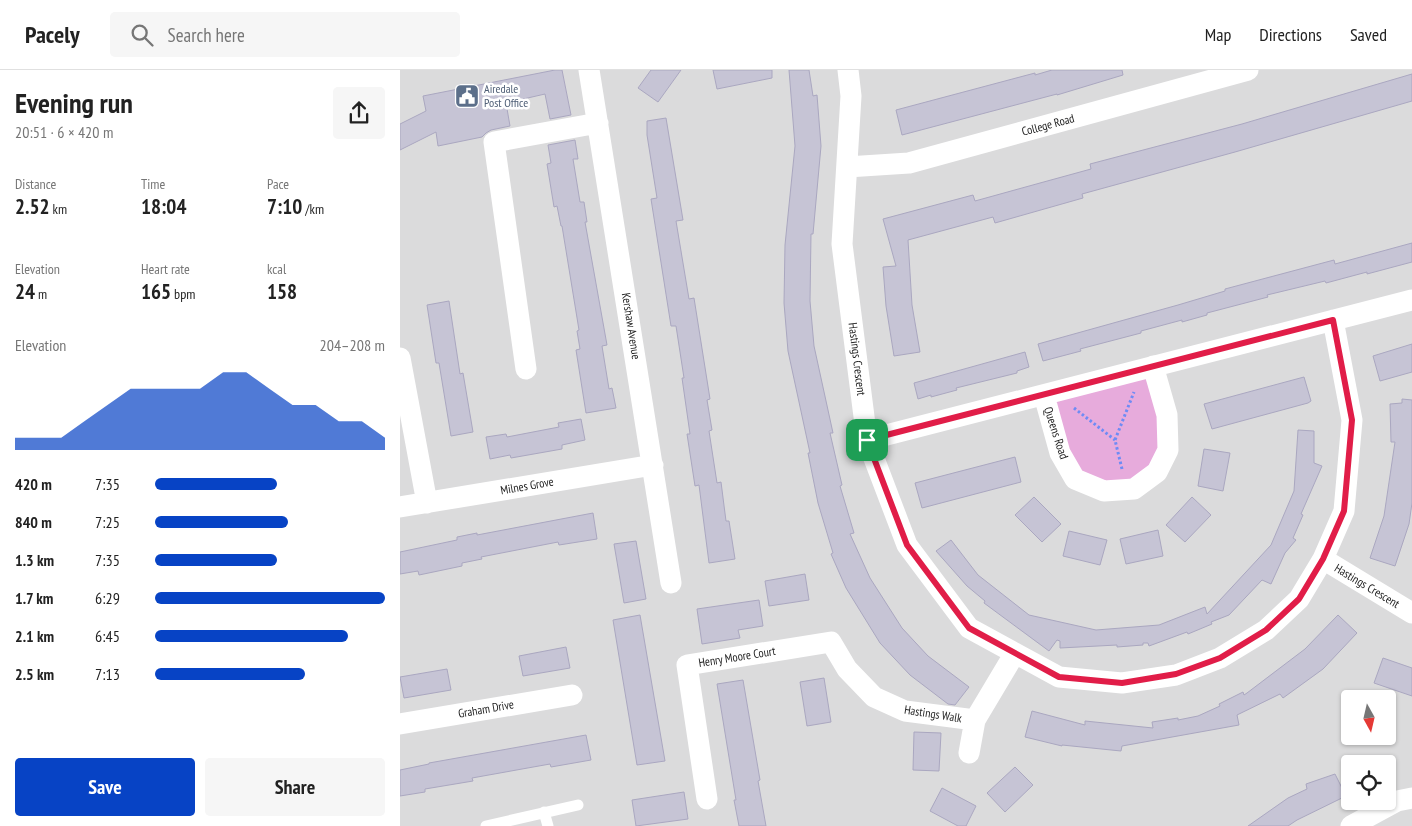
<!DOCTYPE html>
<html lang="en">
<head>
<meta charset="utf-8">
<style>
  body { margin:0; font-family:"PT Sans Narrow",sans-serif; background:#f6f6f6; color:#222; height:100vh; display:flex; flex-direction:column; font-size:19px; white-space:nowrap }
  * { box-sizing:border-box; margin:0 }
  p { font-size:16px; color:#767676 }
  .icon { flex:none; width:28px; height:28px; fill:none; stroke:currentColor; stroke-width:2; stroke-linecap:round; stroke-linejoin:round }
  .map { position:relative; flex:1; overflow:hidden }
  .drawer { display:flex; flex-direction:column; background:#fff; width:400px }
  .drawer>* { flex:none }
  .needle { width:32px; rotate:172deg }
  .tools { position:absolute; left:941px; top:620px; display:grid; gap:10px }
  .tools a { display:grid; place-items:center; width:55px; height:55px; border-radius:5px; background:#fff; box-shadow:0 1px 4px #0004; font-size:25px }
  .pin { position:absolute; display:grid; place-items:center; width:42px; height:42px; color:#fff; margin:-21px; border-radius:10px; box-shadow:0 2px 8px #0006 }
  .round { display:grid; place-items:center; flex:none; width:52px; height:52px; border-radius:5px; background:#f6f6f6 }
  .headline { display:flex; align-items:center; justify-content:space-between; height:85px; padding:0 15px }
  h1 { font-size:28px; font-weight:700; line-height:38px }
  .metrics { display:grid; grid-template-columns:repeat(3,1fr); gap:8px; height:85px; padding:5px 15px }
  .metrics div { display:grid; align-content:center }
  .metrics b { font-size:21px; font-weight:700 }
  .metrics small { font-size:14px; font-weight:400 }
  .metrics p { font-size:14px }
  .chart { height:140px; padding:10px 15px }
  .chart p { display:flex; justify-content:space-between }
  .chart svg { width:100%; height:90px; margin-top:5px; fill:#0743c5; opacity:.7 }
  .action { display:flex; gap:10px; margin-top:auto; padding:10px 15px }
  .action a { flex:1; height:58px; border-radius:5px; background:#0743c5; color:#fff; font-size:20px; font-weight:700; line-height:58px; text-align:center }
  .action a+a { background:#f6f6f6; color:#222 }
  ul { padding:0 15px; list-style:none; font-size:16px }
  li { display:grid; grid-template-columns:80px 60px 1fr; align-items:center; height:38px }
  li i { height:12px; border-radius:6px; background:#0743c5 }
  header { display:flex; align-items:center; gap:30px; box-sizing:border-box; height:70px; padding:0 25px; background:#fff; border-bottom:1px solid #e0e0e0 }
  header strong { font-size:24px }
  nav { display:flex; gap:28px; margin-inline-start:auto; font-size:18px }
  .search { width:350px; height:45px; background:#f6f6f6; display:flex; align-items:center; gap:12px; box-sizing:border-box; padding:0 18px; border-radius:5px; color:#767676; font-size:19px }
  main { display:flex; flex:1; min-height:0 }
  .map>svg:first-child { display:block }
  .residential { fill:#dbdbdc; fill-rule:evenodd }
  .grass { fill:#e7abdc }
  .building { fill:#c6c4d5; stroke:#aaa7c0 }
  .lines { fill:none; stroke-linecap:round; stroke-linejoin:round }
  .path { stroke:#6e8bf5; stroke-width:3; stroke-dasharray:2.5 2.5; stroke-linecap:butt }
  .service { stroke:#fff; stroke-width:11 }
  .minor { stroke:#fff; stroke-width:21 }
  .route-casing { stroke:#fff; stroke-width:10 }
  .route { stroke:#e11d48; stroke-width:6 }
  .labels { text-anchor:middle; stroke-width:5; stroke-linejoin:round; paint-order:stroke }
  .service-label { font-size:12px; fill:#4e5e75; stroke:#fff; text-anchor:start }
  .street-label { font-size:12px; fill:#1e1e1e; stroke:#fff }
</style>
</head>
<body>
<header>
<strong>Pacely</strong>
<div class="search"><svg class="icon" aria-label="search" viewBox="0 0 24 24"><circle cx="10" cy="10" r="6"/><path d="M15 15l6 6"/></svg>Search here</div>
<nav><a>Map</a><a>Directions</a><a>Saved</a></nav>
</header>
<main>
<section class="drawer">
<div class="headline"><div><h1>Evening run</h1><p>20:51 · 6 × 420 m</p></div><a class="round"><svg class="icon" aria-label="share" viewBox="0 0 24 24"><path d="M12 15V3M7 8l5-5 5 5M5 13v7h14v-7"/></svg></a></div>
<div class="metrics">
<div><p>Distance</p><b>2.52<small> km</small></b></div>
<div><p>Time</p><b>18:04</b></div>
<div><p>Pace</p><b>7:10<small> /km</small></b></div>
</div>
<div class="metrics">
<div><p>Elevation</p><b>24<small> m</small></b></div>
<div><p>Heart rate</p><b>165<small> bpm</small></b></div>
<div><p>kcal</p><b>158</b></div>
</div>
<div class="chart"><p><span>Elevation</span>204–208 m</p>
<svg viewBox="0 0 160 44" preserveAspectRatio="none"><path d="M0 44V38L10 38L20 38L30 30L40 22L50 14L60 14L70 14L80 14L90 6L100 6L110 14L120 22L130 22L140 30L150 30L160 38V44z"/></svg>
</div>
<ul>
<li><b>420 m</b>7:35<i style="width:53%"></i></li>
<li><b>840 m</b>7:25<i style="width:58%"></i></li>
<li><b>1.3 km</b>7:35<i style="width:53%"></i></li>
<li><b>1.7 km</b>6:29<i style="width:100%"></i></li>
<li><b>2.1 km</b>6:45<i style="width:84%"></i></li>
<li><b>2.5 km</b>7:13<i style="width:65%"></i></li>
</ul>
<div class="action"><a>Save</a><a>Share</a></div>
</section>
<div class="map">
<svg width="1012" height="756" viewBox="0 0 1012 756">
  <rect width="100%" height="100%" fill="#e8e4ee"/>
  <path class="residential" d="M0 0H1012V756H0ZM950 629H988V666H950ZM950 694H988V731H950Z"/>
  <path class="grass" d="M743 299 768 380 734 419 675 409 644 325Z"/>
  <path class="building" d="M155 0H162L171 45 150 49 145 24 106 33 110 56 91 60 86 63 82 67 38 76 36 62 0 80V54L26 41 23 26Z
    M251 0H281L258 32 238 18Z
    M313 0H372V8L317 19Z
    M389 0H409L413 26 417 25 421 76 413 164H411L410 231 414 276 433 363H430L442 415 440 416 454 463 450 464 470 508 502 558 528 586 569 617 555 635 548 634 510 605 480 573 446 518 431 484 433 483 418 433 408 383H410L388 281 384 233 385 175 395 76Z
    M652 0H722L723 5 657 25V24L502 65 496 40 635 3V5Z
    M1012 4V31L835 82 682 124 683 128 595 153 593 147 508 170 512 235 520 282 494 286 486 236 483 197 496 196 483 149 573 125 575 131 640 113 691 99 690 94 842 54Z
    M266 48 283 150 276 151 289 229 294 228 310 329 307 330 312 360 309 361 317 413 321 412 326 451H329L335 489 309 493 299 415 295 416 287 364H290L282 308H284L276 256H271L251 129 257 128 247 65V51Z
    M175 70 178 89H173L180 132H184L187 152H185L207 275 202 276 209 319 212 318 216 338 186 343 176 280 180 279 177 261 179 260 162 156H161L157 136 154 137 147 94 151 93 148 75Z
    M1012 173V192L967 204V202L926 213 925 211 867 225 868 227 807 243V245L782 252V250L741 261V263L680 279 681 281 643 291 638 274 778 235 825 221V219L934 190 935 194Z
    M49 231 60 304 63 303 73 362 51 366 39 293H36L27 235Z
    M1012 274V302L980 311 973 286Z
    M625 282 629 297 617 301V303L556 318 557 320 531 327V325L518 329 514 313Z
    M904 307 911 331 908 333 812 359 804 334Z
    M1002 329 1012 330V433L1009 454 995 496 970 488 984 446 995 372H991L990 334 1002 333Z
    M181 349 185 370 162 375V379L111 388 110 385 90 389 86 367 106 364 107 367 159 357 158 353Z
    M898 360 914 361V393L922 396 901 444 903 445 893 468 896 470 885 483 871 514 862 510 829 545 811 552 812 554 788 564 787 562 749 576 748 573H743V575L717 577V575L660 578V571L657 570 649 581 584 533 585 531 567 516 536 481 551 470 578 505 629 545 696 560 759 555 805 537 807 544 871 475 894 421Z
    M804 379 830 383 823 421 798 416Z
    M615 387 621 412 522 438 515 413Z
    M634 427 661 454 642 472 615 445Z
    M792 427 811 445 785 472 766 455Z
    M193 443 197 469 159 475 158 472 81 487 82 489 62 493V496L19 505 18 501 0 504V482L57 470V467L77 463V465Z
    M758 460 763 486 726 494 720 469Z
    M669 461 707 470 700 495 663 486Z
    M236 471 246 529 224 533 214 474Z
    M405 504 409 530 369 536 365 511Z
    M359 530 363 556 338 560 340 568 302 574 297 539Z
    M240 545 265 691 237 695 213 550Z
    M938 545 957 563 923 599 883 628 880 624 837 645 839 655 722 676 721 681 662 675V676L625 667 632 641 685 655V651L753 658 752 652 778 648V650L798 646 820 636 819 634 843 622 844 625 847 623 905 579Z
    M166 577 170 598 123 606 119 586Z
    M983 588 1012 598V626L974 613Z
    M47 599 51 620 4 628 0 607Z
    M424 608 431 652 407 656 400 612Z
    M343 610 360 710 358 711 366 756H339L334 730H336L317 614Z
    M514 662 541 663 539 701 513 700Z
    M186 665 191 690 151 697 150 694 72 708 73 711 25 719V722L0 726V700L29 694V693Z
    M615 697 633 715 605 742 587 723Z
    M935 704 946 726 897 750 888 756H848L888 728 907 719 906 714Z
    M542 718 576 736 566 756H558L530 741Z
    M284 722 288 749 236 756 232 730Z"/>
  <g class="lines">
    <path class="path" d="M674 338 715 370
      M722 399 715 370 734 322"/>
    <path class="service" d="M144 742 148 756
      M86 756 178 735"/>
    <path class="minor" d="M189 0 271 513
      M448 0 451 26 442 174 467 370 507 475 569 558 659 607 722 613 776 605 820 588 866 560 899 529 923 489 944 441 952 350 933 250
      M447 97 509 93 848 0
      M0 288 27 433
      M126 299 94 72 198 53
      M644 325 660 383 675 409 704 421 734 419 757 402 768 380 767 345 753 296
      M467 370 1012 230
      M0 437 253 395
      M923 489 1012 543
      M0 654 172 625
      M569 683 575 650 615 583
      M307 729 287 595 431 572 447 599 474 627 505 641 575 650
      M951 756 997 731 1012 728"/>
  </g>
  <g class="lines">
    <defs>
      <path id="route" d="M933 250 952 350 944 441 923 489 899 529 866 560 820 588 776 604 722 613 659 607 569 558 507 475 467 370Z"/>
    </defs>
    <use href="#route" class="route-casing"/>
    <use href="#route" class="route"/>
  </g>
  <defs>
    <symbol id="civic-square" viewBox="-11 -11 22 22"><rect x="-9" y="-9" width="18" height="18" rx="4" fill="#5c6f8a" stroke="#fff"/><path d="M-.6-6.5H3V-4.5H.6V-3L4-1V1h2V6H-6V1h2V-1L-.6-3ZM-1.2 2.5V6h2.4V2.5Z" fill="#fff"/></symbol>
  </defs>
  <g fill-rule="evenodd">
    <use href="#civic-square" x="53" y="12" width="28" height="28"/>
  </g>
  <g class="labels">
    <g class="service-label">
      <text x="84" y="23">Airedale<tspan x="84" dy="14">Post Office</tspan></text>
    </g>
    <g class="street-label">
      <text transform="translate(648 55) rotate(-15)" y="4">College Road</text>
      <text transform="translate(231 256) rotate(81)" y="4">Kershaw Avenue</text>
      <text transform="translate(457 289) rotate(83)" y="4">Hastings Crescent</text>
      <text transform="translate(656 363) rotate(72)" y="4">Queens Road</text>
      <text transform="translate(127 416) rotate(-10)" y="4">Milnes Grove</text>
      <text transform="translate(967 516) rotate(31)" y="4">Hastings Crescent</text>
      <text transform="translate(337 587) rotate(-9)" y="4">Henry Moore Court</text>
      <text transform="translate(86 639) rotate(-10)" y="4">Graham Drive</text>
      <text transform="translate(533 644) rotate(9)" y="4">Hastings Walk</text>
    </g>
  </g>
</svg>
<div class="tools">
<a><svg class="needle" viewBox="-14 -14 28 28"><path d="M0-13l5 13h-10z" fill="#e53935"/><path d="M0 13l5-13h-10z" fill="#767676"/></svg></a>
<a><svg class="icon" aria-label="locate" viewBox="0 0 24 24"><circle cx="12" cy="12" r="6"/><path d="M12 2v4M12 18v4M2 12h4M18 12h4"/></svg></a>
</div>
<div class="pin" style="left:467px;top:370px;background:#1e9e55"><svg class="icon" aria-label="arrive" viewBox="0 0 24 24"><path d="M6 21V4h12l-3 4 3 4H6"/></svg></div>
</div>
</main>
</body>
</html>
